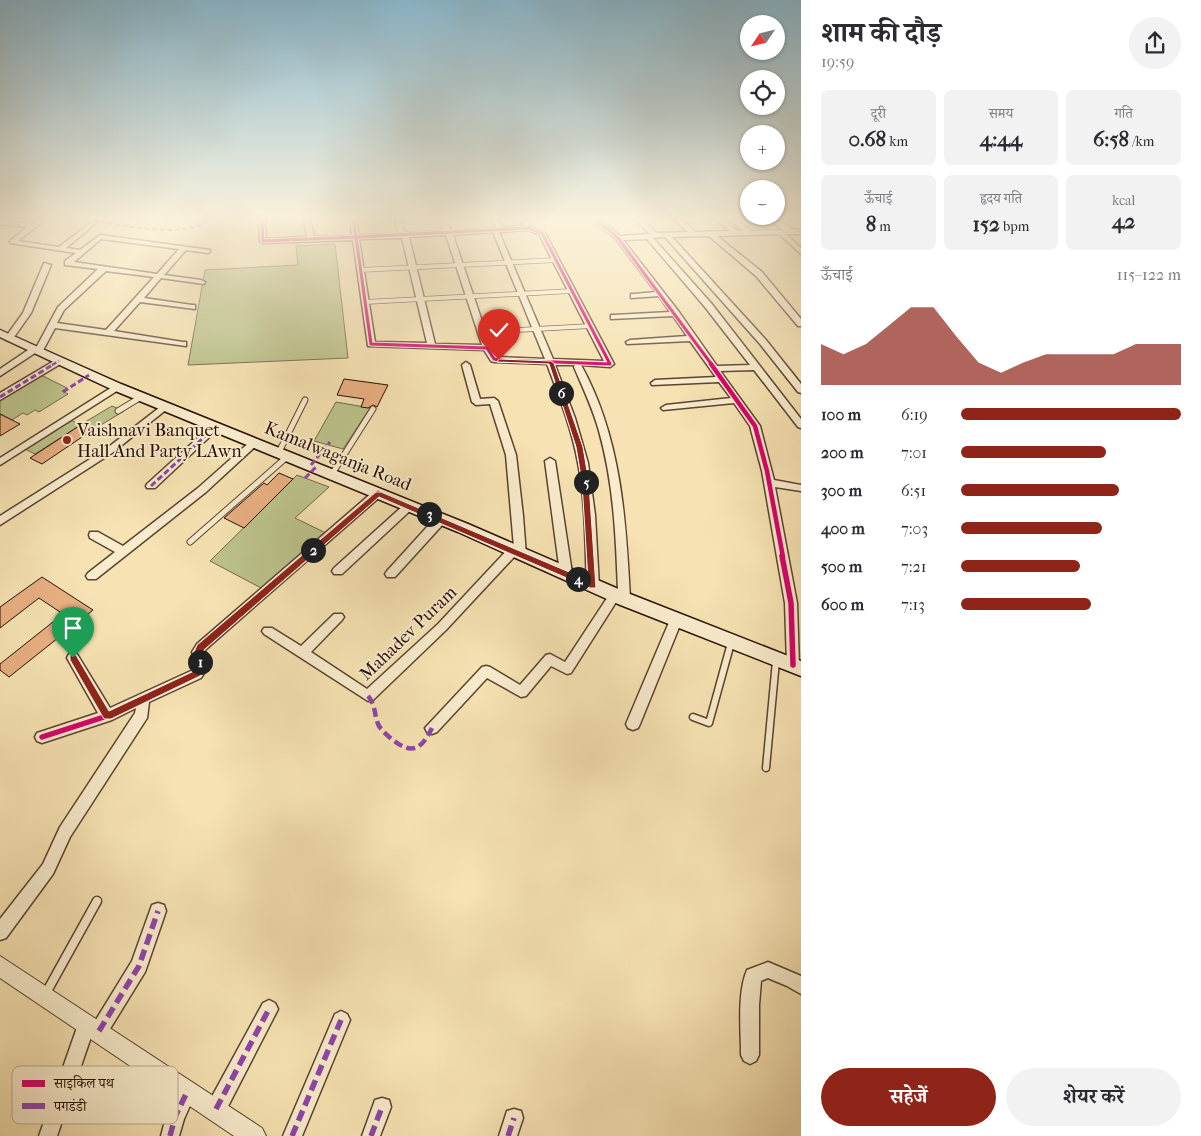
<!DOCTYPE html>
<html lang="hi">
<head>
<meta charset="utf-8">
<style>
  body { margin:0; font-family:"IM FELL French Canon","Noto Serif Devanagari",serif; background:#f2f2f3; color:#2b2b33; height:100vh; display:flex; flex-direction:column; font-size:19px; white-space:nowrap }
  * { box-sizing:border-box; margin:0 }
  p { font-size:16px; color:#7c7c81 }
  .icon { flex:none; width:28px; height:28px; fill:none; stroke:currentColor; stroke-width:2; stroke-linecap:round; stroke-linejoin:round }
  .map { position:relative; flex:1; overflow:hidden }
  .panel { display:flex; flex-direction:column; background:#fff; width:400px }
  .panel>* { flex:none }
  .needle { width:32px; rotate:235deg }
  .fabs { position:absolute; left:740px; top:15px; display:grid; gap:10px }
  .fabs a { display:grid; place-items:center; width:45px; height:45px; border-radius:50%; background:#fff; box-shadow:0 1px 4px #0004; font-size:25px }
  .pin { position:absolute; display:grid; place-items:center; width:42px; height:42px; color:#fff; margin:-51px -21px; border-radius:50% 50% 50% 0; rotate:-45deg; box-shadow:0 0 5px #0007 }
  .pin .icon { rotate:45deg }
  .km { position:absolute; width:25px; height:25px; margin:-12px; border-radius:50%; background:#222; color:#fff; font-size:14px; line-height:25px; text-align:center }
  .round { display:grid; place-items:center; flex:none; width:52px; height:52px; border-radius:26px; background:#f2f2f3 }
  .overview { display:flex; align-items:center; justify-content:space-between; height:85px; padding:0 20px }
  h1 { font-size:28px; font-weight:700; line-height:38px }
  .figures { display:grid; grid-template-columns:repeat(3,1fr); gap:8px; height:85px; padding:5px 20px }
  .figures div { display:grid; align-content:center; border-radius:8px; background:#f2f2f3; text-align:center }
  .figures b { font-size:21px; font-weight:700 }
  .figures small { font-size:14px; font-weight:400 }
  .figures p { font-size:14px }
  .chart { height:140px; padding:10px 20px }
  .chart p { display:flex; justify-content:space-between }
  .chart svg { width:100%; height:90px; margin-top:5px; fill:#8f2418; opacity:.7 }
  .cta { display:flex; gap:10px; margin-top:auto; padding:10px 20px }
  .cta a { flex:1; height:58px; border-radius:30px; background:#8f2418; color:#fff; font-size:20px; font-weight:700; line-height:58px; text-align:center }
  .cta a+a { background:#f2f2f3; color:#2b2b33 }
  ul { padding:0 20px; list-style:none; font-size:16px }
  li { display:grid; grid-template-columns:80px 60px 1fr; align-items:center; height:38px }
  li i { height:12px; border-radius:6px; background:#8f2418 }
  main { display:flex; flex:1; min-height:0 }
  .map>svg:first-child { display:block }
  .green { fill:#bcc38c; stroke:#726848 }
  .building { fill:#e8b083; stroke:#270e04 }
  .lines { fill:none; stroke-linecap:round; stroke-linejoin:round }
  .service-far3-casing { stroke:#5b4330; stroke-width:5.5 }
  .service-far2-casing { stroke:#5b4330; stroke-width:7 }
  .service-far1-casing { stroke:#5b4330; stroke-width:9 }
  .service-casing { stroke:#5b4330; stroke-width:11 }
  .minor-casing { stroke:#5b4330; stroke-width:3 }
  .tertiary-casing { stroke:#5b4330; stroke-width:2 }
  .secondary-casing { stroke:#270e04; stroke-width:3 }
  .service-far3 { stroke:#f9eccd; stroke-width:4 }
  .service-far2 { stroke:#f9eccd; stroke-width:5 }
  .service-far1 { stroke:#f9eccd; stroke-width:6 }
  .service { stroke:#f9eccd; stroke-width:8 }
  .minor { fill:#f9eccd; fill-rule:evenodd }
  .tertiary { fill:#f9eccd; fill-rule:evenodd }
  .secondary { fill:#f9eccd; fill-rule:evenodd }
  .quiet-far3 { stroke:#8e44ad; stroke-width:2.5; stroke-dasharray:5 2.5; stroke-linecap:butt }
  .quiet-far2 { stroke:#8e44ad; stroke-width:3; stroke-dasharray:6 3; stroke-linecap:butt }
  .quiet-far1 { stroke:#8e44ad; stroke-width:4.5; stroke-dasharray:9 4.5; stroke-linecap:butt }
  .quiet { stroke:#8e44ad; stroke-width:5.5; stroke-dasharray:11 5.5; stroke-linecap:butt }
  .cycleway-far2-casing { stroke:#f9eccd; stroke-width:5 }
  .cycleway-far1-casing { stroke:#f9eccd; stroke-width:7 }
  .cycleway-casing { stroke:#f9eccd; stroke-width:9 }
  .cycleway-far2 { stroke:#d6006c; stroke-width:3 }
  .cycleway-far1 { stroke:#d6006c; stroke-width:4.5 }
  .cycleway { stroke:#d6006c; stroke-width:5.5 }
  .route { fill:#8f2418; stroke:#fff }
  .poi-dot { fill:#8f2418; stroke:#f9eccd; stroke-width:2 }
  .labels { text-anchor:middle; stroke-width:4; stroke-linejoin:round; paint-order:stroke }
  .poi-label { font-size:18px; fill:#270e04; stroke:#f9eccd; text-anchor:start }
  .street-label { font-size:18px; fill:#270e04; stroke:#f9eccd }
  .key { fill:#f9eccd; stroke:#baa991; stroke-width:1 }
  .key-label { font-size:14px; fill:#270e04 }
</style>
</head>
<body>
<main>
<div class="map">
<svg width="801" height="1136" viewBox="0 0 801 1136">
  <rect width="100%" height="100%" fill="#f6e2b2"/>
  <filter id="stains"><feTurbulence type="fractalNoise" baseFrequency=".004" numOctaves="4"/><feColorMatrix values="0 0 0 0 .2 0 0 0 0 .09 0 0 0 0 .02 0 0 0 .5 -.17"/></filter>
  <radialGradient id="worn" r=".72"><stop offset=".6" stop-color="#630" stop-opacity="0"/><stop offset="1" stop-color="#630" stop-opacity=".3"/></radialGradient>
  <path class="green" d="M335 244 348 358 188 365 205 270 298 265 296 246Z
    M41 375 67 388 62 391 68 394 39 412 35 410 27 415 23 413 12 420 0 414V400Z
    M336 402 370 408 343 449 314 441Z
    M112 406 124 411 91 431 79 426 35 454 25 449 71 420 80 425Z
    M297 475 329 487 295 518 328 534 263 589 210 561Z"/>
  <path class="building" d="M344 379 388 385 377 407 373 405 368 408 361 407 364 399 337 395Z
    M0 414 20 424 0 436Z
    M79 426 91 431 42 464 30 458Z
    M279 473 293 479 244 528 224 518 264 483 267 485Z
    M42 577 93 610 9 677 0 670V664L63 614 39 598 0 628V607Z"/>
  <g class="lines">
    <defs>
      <path id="service-far3" d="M360 270 557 260
        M365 302 572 291
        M481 332 591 326"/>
      <path id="service-far2" d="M118 411 141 397
        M279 452 305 400
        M332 474 373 409
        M190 542 288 456"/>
      <path id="service-far1" d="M693 717 709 723 731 643
        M766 768 776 661"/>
      <path id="service" d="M46 993 97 901"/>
      <path id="minor" d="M40 218H47L18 241 59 247 93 221 96 223 95 224 66 248 80 250 100 235 210 250V252L208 253 186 250 164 275 201 280 205 282 204 284 161 278 144 298 192 305H195V309L140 302 114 331 183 342H186V346L55 328 41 354 35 353 0 376V369L31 348H36L58 307 98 269 65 265V261L76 253 10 243V241L27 227 0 224V220L32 224ZM101 239 179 249 157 274 74 262ZM106 271 154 277 106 330 57 323 64 310Z
        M259 218H265L266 239 307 237 304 218H310L314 237 352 236 350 218H356L359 235 398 234 395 218H401L405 233 444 231 438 218H444L451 231 497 228 490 218H496L504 228 524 226 518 218H524L531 227 545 233 614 364 610 367 581 365C621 437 626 519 630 599L628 602 624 603 618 599 571 673 567 674 551 666 526 696 521 697 487 678 437 732 432 734 427 732 425 728 482 667 486 666 490 667 520 685 546 655 550 654 565 662 611 592H618C616 538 614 484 599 431 593 409 583 388 574 367L575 365H555L575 418 588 463 595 515 599 586 597 589H589L587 586C585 545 586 504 578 463 572 429 559 397 547 364L494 362 491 361 484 350 368 346 353 240 263 243 260 241ZM528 230 539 234 604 361 553 359 499 232ZM493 232 545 359 497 357 491 348 453 235ZM446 235 482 345 435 344 409 237ZM402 238 427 343 375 342 359 239Z
        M591 218H598L620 236 650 234 633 218H640L657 233 688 232 672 218H679L696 232 730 231 713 218C726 218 731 231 743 231L727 218H734L751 231 783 230 767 218C781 218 785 230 801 230V234H786L801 248V254L779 234 717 236 762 272 801 319V326H798L756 276 709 236 672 237 766 340 801 384V393L798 392 760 344 665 237 653 238 711 303 801 419V428L798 427 754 370 720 371 760 426 774 480 801 485V491L775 487 797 603 799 665 797 669 793 670 789 669 787 665 785 603 762 471 750 426 734 403 663 410 661 408 666 405 731 398 719 382 652 385 651 383 655 380 716 377 690 341 627 344 626 342 630 340 687 336 673 316 611 319V315H614L670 312 659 296 631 298V294H634L656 292 616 239ZM647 239 705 307 750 365 717 366 679 312 623 240Z
        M44 263 51 265 31 313 12 340H6L5 338 23 313Z
        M59 358 63 361 62 363 0 400V393Z
        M466 362 470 365 480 399 494 398 498 401 516 455 523 516 526 555 520 559 515 556 446 630 373 700 368 701 264 634 262 631 264 628H272L301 646 334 614H342L344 617 342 620 311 652 367 689 438 624 509 548 514 547 506 455 490 404 476 405 472 402 462 365Z
        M117 384 121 387 120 389 0 465V458Z
        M164 404 167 405V409L112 453 0 525V516L106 449Z
        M215 424 220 427 218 429 155 488H147L146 486 147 484 212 425Z
        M255 439 258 440V444L206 492 96 579H88L86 576 88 573 115 552 90 538 89 535 90 532H98L123 546 198 488 252 440Z
        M550 458 555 461 572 573 566 577 560 573 545 461Z
        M378 490 382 491 383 493 382 495 205 650 208 667 201 678 149 702 147 718 70 837 53 874 6 938 0 940V919L43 864 60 827 135 713 136 708 112 720 42 743 37 741 35 737 37 733 98 713 67 658 69 654 73 653 77 654 110 708 193 670 195 666 192 652 197 644 374 491Z
        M409 502 414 506 413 508 342 574H334L332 571 334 568 405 504Z
        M441 515 446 519 445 522 395 577H387L385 574 387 571 437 516Z
        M676 615 680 617 682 620 640 724 638 728 633 730 628 728 626 724 670 620 672 617Z
        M158 903 164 905 166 911 145 972 105 1037 99 1040 93 1037 92 1034 57 1136H39L80 1019 86 1016 92 1019 94 1023 132 961 152 905Z
        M768 962 801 976V994L787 986 768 978 761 981 759 1005V1055L756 1061 750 1064 744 1061 741 1055C741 1030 737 993 747 970Z
        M269 1000 275 1003 278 1009 275 1015 223 1116 216 1118 209 1116 207 1109 209 1102 263 1003Z
        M341 1011 347 1014 350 1020 302 1136H283L335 1014Z
        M188 1081 194 1084 197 1090 184 1119 179 1136H161L166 1117 182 1084Z
        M382 1098 389 1100 391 1107 380 1136H362L375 1100Z
        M514 1109 521 1111 523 1118 517 1136H499L507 1111Z"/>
      <path id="tertiary" d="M0 956 262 1128 266 1136H234L0 978Z"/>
      <path id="secondary" d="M0 330 121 384 468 524 630 594 801 661V676L618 604 458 532 113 390 0 337Z"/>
    </defs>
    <use href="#service-far3" class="service-far3-casing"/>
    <use href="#service-far2" class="service-far2-casing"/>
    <use href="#service-far1" class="service-far1-casing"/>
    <use href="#service" class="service-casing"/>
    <use href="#minor" class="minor-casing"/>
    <use href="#tertiary" class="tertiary-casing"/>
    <use href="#secondary" class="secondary-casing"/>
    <use href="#service-far3" class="service-far3"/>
    <use href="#service-far2" class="service-far2"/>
    <use href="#service-far1" class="service-far1"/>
    <use href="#service" class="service"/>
    <use href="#minor" class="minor"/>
    <use href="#tertiary" class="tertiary"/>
    <use href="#secondary" class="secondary"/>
    <path class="quiet-far3" d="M78 218C114 223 170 238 204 224V219
      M52 365 59 361"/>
    <path class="quiet-far2" d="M63 392 89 375
      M0 397 54 364
      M311 465 330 442
      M305 478 316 467
      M151 486 215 427"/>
    <path class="quiet-far1" d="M368 696C376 705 374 716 379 726 382 731 388 736 393 740 413 756 422 748 432 728"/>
    <path class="quiet" d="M99 1031 139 966 158 911
      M216 1109 269 1009
      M170 1136 175 1117 188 1090
      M292 1136 341 1020
      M371 1136 382 1107
      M508 1136 514 1118"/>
    <defs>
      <path id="cycleway-far2" d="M262 218 263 241 356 237
        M353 218 356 237
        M594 218 618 238 712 365
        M529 228 542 233 610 364 499 360 494 359 487 348 371 344 356 237Z"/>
      <path id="cycleway-far1" d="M711 364 755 426 767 471 783 557
        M304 557 378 493"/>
      <path id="cycleway" d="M782 556 791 603 793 665
        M42 737 104 717 197 674 202 667 198 652 201 647 306 556"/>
    </defs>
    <use href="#cycleway-far2" class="cycleway-far2-casing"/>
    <use href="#cycleway-far1" class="cycleway-far1-casing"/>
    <use href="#cycleway" class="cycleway-casing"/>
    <use href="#cycleway-far2" class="cycleway-far2"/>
    <use href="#cycleway-far1" class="cycleway-far1"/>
    <use href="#cycleway" class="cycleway"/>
  </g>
  <linearGradient id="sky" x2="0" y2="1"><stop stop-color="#8ab8ce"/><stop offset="0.58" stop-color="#fbf2dc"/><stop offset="1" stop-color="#fbf2dc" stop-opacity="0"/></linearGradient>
  <rect width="801" height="377" fill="url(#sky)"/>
  <path class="route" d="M499 359 551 361 554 363 583 447 589 483 596 588H590L379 497 204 650 203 652 206 667 200 676 111 719H104L70 660V655H76L109 711 194 671 197 666 194 652 197 645 376 492H381L588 580 582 483 576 447 549 364 497 362Z"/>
  <circle class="poi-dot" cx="67" cy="440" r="5"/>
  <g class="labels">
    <g class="poi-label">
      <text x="77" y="436">Vaishnavi Banquet<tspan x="77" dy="21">Hall And Party LAwn</tspan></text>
    </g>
    <g class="street-label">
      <text transform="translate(338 456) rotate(22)" y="6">Kamalwaganja Road</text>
      <text transform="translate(408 633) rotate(-44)" y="6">Mahadev Puram</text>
    </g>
  </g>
  <rect x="12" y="1066" width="166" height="58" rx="8" class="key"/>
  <rect x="22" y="1080" width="23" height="7" fill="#d6006c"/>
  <rect x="22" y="1103" width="23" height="6" fill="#8e44ad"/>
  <g class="key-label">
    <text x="54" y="1088">साइकिल पथ</text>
    <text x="54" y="1111">पगडंडी</text>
  </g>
  <rect width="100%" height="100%" filter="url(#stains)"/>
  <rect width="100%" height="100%" fill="url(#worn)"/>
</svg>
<div class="fabs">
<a><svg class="needle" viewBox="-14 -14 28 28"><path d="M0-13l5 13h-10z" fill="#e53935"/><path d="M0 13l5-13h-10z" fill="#7c7c81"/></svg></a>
<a><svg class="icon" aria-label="locate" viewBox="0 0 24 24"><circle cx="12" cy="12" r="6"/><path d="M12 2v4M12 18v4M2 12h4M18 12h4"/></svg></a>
<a>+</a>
<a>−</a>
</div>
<div class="pin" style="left:73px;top:658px;background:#1e9e55"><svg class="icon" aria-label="arrive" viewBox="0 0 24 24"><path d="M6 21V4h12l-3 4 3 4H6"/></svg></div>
<div class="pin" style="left:499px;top:360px;background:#d93025"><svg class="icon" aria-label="check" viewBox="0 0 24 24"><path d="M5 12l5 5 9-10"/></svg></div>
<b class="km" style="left:200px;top:662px">1</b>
<b class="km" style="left:313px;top:550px">2</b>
<b class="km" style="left:429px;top:514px">3</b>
<b class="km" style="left:578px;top:579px">4</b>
<b class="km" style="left:586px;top:482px">5</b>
<b class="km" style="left:561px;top:393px">6</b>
</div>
<section class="panel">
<div class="overview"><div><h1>शाम की दौड़</h1><p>19:59</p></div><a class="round"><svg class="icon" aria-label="share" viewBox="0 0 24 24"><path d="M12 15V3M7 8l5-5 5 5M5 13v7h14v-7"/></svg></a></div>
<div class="figures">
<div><p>दूरी</p><b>0.68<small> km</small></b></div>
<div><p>समय</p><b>4:44</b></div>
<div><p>गति</p><b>6:58<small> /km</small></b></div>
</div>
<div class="figures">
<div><p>ऊँचाई</p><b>8<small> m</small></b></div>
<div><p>हृदय गति</p><b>152<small> bpm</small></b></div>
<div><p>kcal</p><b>42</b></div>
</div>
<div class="chart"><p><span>ऊँचाई</span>115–122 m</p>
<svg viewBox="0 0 160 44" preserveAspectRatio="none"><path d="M0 44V24L10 29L20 24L30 15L40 6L50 6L60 20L70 33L80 38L90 33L100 29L110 29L120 29L130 29L140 24L150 24L160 24V44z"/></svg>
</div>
<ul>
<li><b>100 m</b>6:19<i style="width:100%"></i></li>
<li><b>200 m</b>7:01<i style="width:66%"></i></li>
<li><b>300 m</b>6:51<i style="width:72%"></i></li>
<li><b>400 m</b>7:03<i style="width:64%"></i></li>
<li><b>500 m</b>7:21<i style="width:54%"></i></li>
<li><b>600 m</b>7:13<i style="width:59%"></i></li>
</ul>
<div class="cta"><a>सहेजें</a><a>शेयर करें</a></div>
</section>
</main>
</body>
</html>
